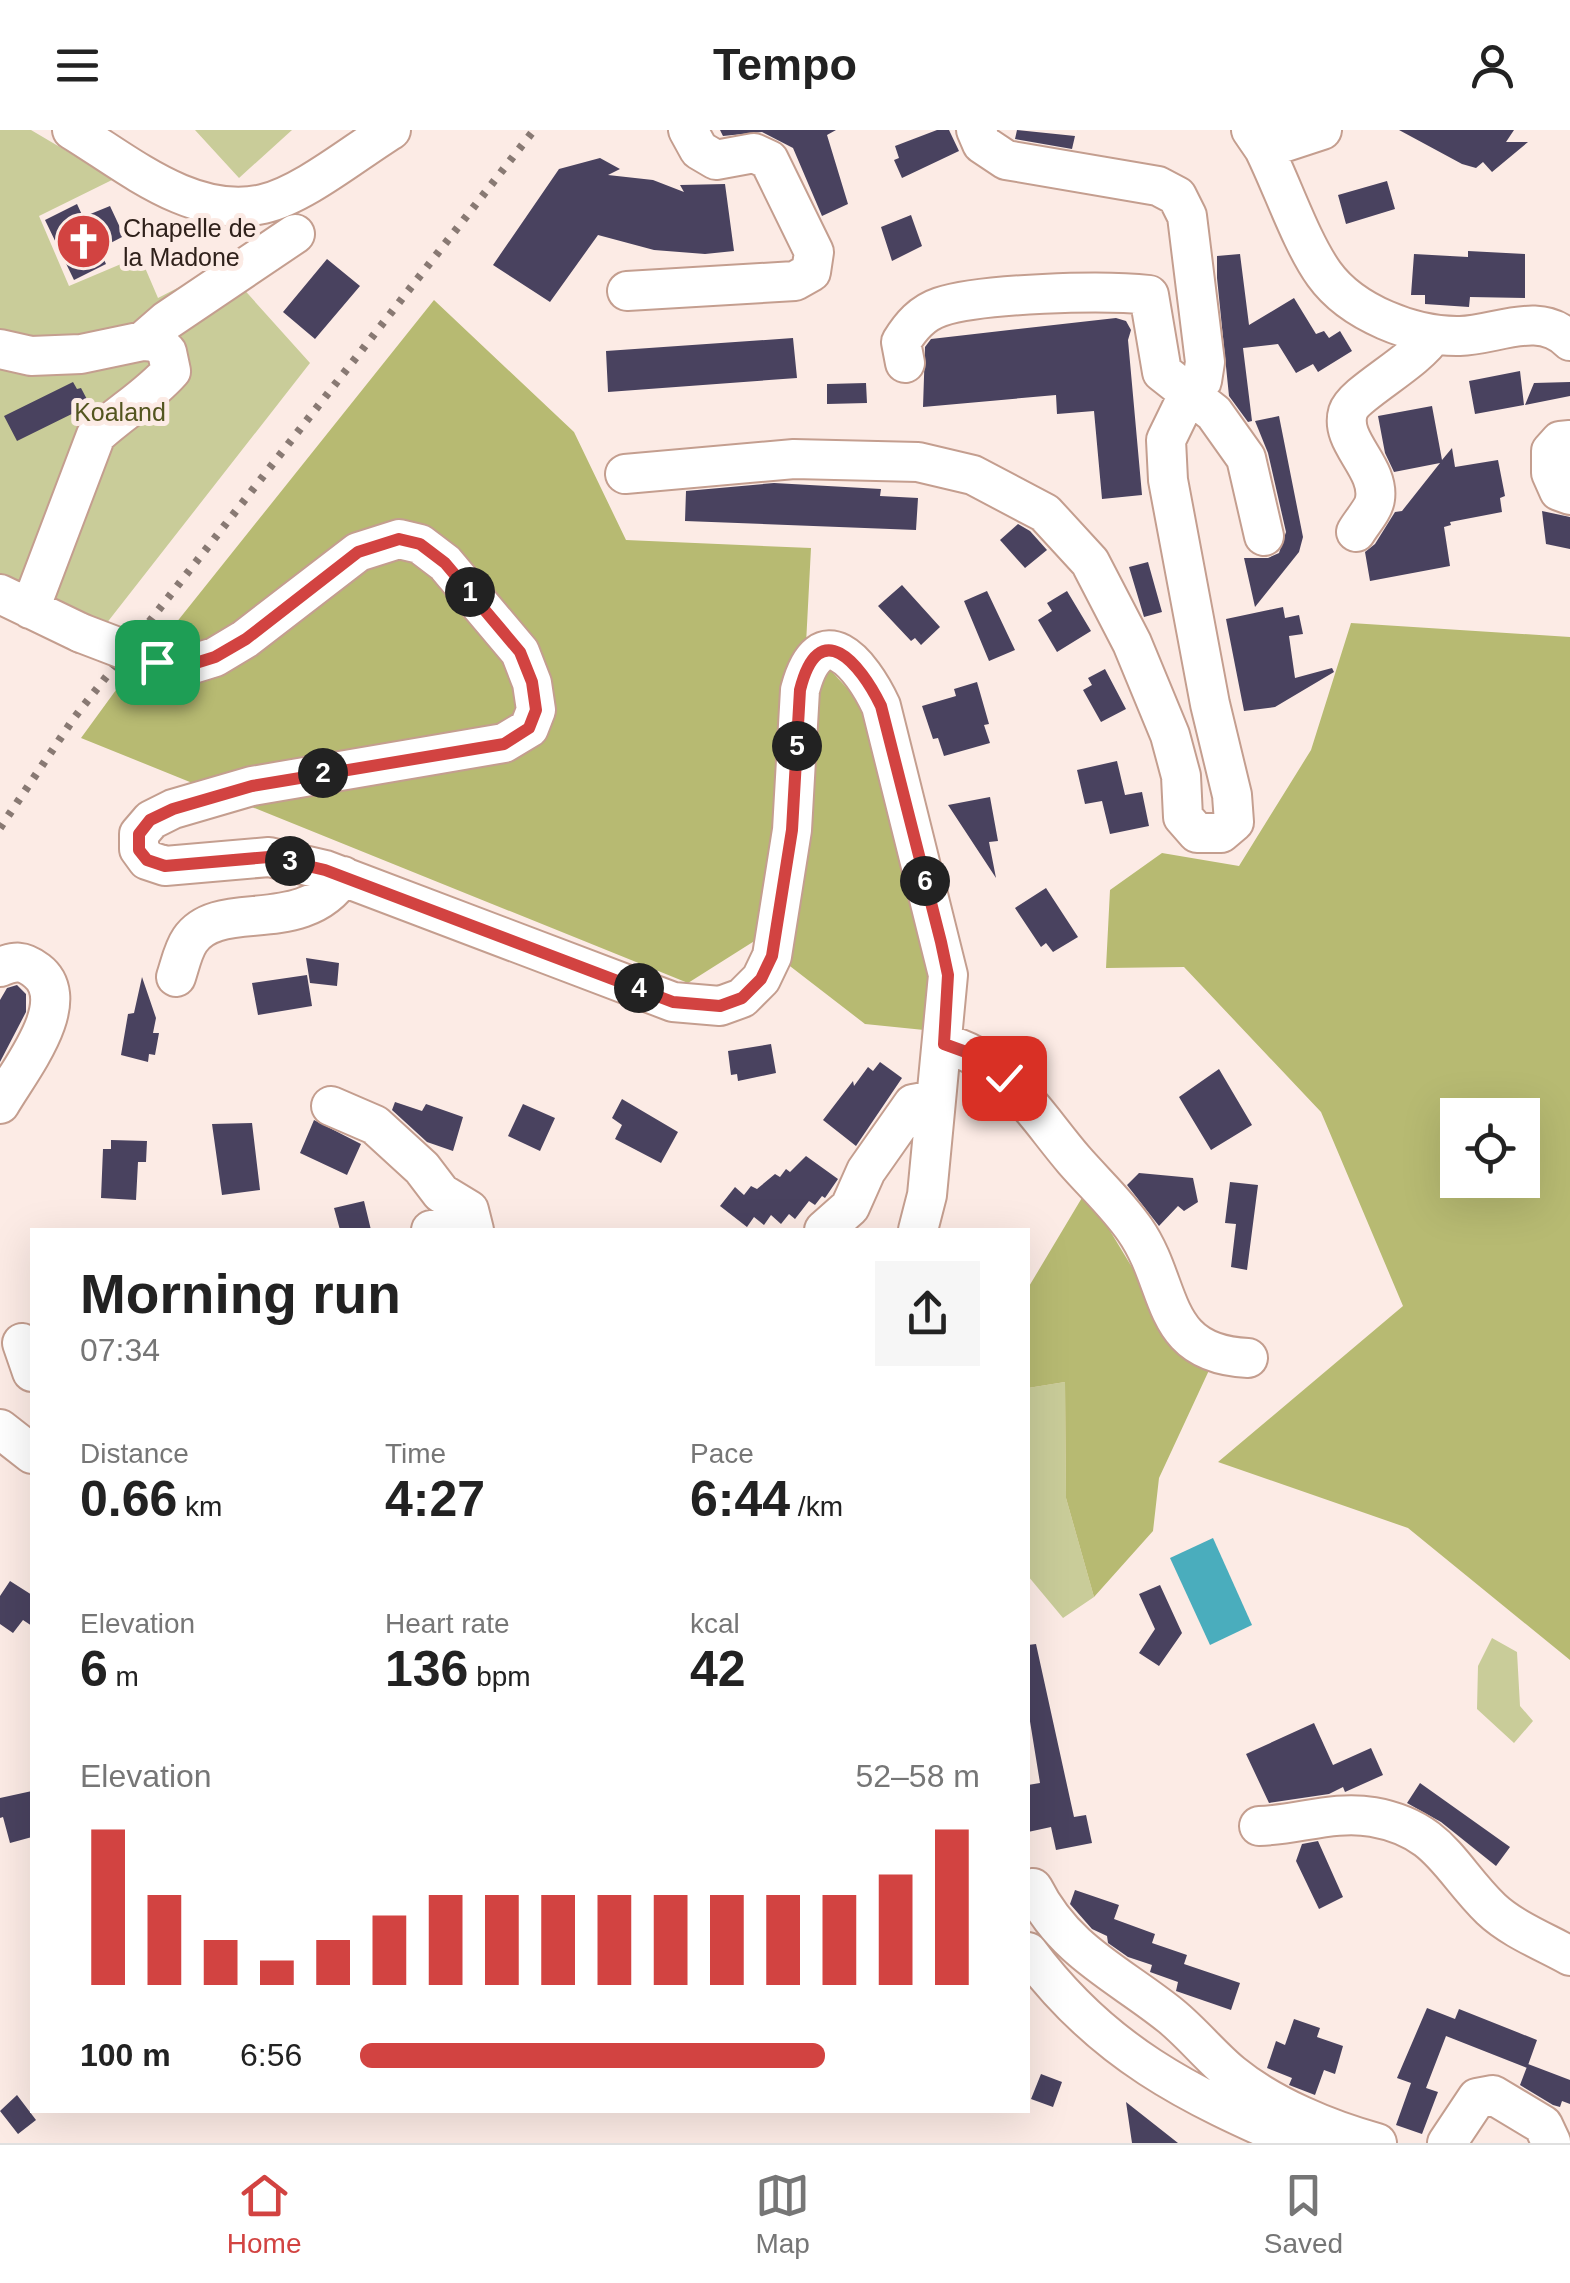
<!DOCTYPE html>
<html lang="en">
<head>
<meta charset="utf-8">
<style>
  body { margin:0; font-family:Helvetica,sans-serif; background:#f6f6f6; color:#222; height:100vh; display:flex; flex-direction:column; font-size:38px; white-space:nowrap }
  * { box-sizing:border-box; margin:0 }
  p { font-size:32px; color:#767676 }
  .icon { flex:none; width:55px; height:55px; fill:none; stroke:currentColor; stroke-width:2; stroke-linecap:round; stroke-linejoin:round }
  .map { position:relative; flex:1; overflow:hidden }
  .details { position:absolute; left:30px; top:1098px; width:1000px; height:885px; display:flex; flex-direction:column; background:#fff; border-radius:0px; box-shadow:0 10px 40px #0002 }
  .details>* { flex:none }
  .buttons { position:absolute; left:1440px; top:968px; display:grid; gap:20px }
  .buttons a { display:grid; place-items:center; width:100px; height:100px; border-radius:0px; background:#fff; box-shadow:0 10px 40px #0002; font-size:50px }
  .pin { position:absolute; display:grid; place-items:center; width:85px; height:85px; color:#fff; margin:-42px; border-radius:20px; box-shadow:0 5px 15px #0006 }
  .km { position:absolute; width:50px; height:50px; margin:-25px; border-radius:50%; background:#222; color:#fff; font-size:28px; line-height:50px; text-align:center }
  .round { display:grid; place-items:center; flex:none; width:105px; height:105px; border-radius:0px; background:#f6f6f6 }
  .headline { display:flex; align-items:center; justify-content:space-between; height:170px; padding:0 50px }
  h1 { font-size:55px; font-weight:800; line-height:75px }
  .stats { display:grid; grid-template-columns:repeat(3,1fr); gap:15px; height:170px; padding:10px 50px }
  .stats div { display:grid; align-content:center }
  .stats b { font-size:50px; font-weight:800 }
  .stats small { font-size:28px; font-weight:400 }
  .stats p { font-size:28px }
  .chart { height:280px; padding:20px 50px }
  .chart p { display:flex; justify-content:space-between }
  .chart svg { width:100%; height:180px; margin-top:10px; stroke:#d24341; stroke-width:6 }
  ul { padding:0 50px; list-style:none; font-size:32px }
  li { display:grid; grid-template-columns:160px 120px 1fr; align-items:center; height:75px }
  li i { height:25px; border-radius:12px; background:#d24341 }
  header { display:flex; justify-content:space-between; align-items:center; height:130px; padding:0 50px; background:#fff; font-size:45px; font-weight:800 }
  .dock { display:flex; justify-content:space-around; align-items:center; height:140px; border-top:2px solid #e0e0e0; background:#fff; font-size:28px; color:#767676 }
  .dock a { display:grid; justify-items:center; gap:5px }
  .dock .selected { color:#d24341 }
  .map>svg:first-child { display:block }
  .green { fill:#c9cc99 }
  .forest { fill:#b7ba72; fill-rule:evenodd }
  .water { fill:#4aadbd }
  .building { fill:#49425f }
  .lines { fill:none; stroke-linecap:round; stroke-linejoin:round }
  .minor-casing { stroke:#c49e8f; stroke-width:42 }
  .minor { stroke:#fff; stroke-width:38 }
  .rail { stroke:#887973; stroke-width:8; stroke-dasharray:5 10; stroke-linecap:butt }
  .minor-bridge-casing { stroke:#c49e8f; stroke-width:42; stroke-linecap:butt }
  .minor-bridge { stroke:#fff; stroke-width:38 }
  .route-casing { stroke:#fff; stroke-width:20 }
  .route { stroke:#d24341; stroke-width:12 }
  .labels { text-anchor:middle; stroke-width:10; stroke-linejoin:round; paint-order:stroke }
  .poi-label { font-size:25px; fill:#2f211b; stroke:#fcebe5; text-anchor:start }
  .park-label { font-size:25px; fill:#53551f; stroke:#fcebe5 }
</style>
</head>
<body>
<header><svg class="icon" aria-label="menu" viewBox="0 0 24 24"><path d="M4 6h16M4 12h16M4 18h16"/></svg>Tempo<svg class="icon" aria-label="person" viewBox="0 0 24 24"><circle cx="12" cy="8" r="4"/><path d="M4 21q1-7 8-7t8 7"/></svg></header>
<div class="map">
<svg width="1570" height="2013" viewBox="0 0 1570 2013">
  <rect width="100%" height="100%" fill="#fcebe5"/>
  <path class="green" d="M0 0H31L114 49 39 86 69 156 140 126 158 168 222 135 310 233 106 494 0 445Z
    M195 0H292L239 48Z
    M1065 1252 1066 1368 1094 1467 1063 1488 1028 1446V1258Z
    M1492 1508 1517 1522 1520 1576 1533 1591 1514 1613 1477 1579 1478 1536Z"/>
  <path class="forest" d="M434 170 574 302 626 410 811 418 806 514 860 572 935 865 934 901 865 894 756 810 688 853 81 608 132 538 160 513Z
    M1351 493 1570 507V1530L1408 1398 1218 1332 1403 1176 1321 982 1184 837 1106 838 1110 760 1162 723 1239 736 1311 620ZM1522 985V1050H1458V985Z
    M1086 1061 1159 1182 1211 1236 1159 1348 1153 1401 1094 1467 1066 1368 1065 1252 1028 1258V1158Z"/>
  <path class="water" d="M1213 1408 1252 1495 1210 1515 1170 1428Z"/>
  <path class="building" d="M720 0H836L827 5 848 74 822 86 793 18 762 2 723 6Z
    M937 0H949L959 21 902 48 894 30 899 28 895 16Z
    M1017 0 1075 6 1072 19 1015 9Z
    M1399 0H1514L1506 12H1528L1492 42 1483 32 1476 38 1462 34Z
    M600 28 620 39 608 45 653 50 684 62 680 55 725 54 734 121 705 124 654 120 598 105 550 172 493 135 559 39Z
    M1387 51 1395 79 1346 94 1338 65Z
    M77 74 83 87 110 76 124 106 99 119 106 134 74 150 45 90Z
    M911 85 922 116 892 131 881 97Z
    M1468 121 1525 124V168L1470 167 1469 177 1425 174V165H1411L1414 124 1468 127Z
    M1240 124 1249 195 1294 168 1316 204 1324 201 1329 208 1340 201 1352 221 1318 242 1313 234 1296 243 1278 214 1243 218 1252 291 1248 292 1229 266 1217 148V126Z
    M327 129 360 156 315 209 283 182Z
    M1116 188 1126 191 1131 200 1128 210 1142 365 1102 369 1094 281 1057 284 1056 265 923 277 925 217 931 209Z
    M793 208 797 248 608 262 606 221Z
    M1520 241 1524 275 1475 284 1469 251Z
    M73 252 77 259 81 258 90 275 17 311 4 286Z
    M1570 252V266L1525 275 1534 253Z
    M866 253 867 273 827 274V254Z
    M1432 276 1442 330 1452 318 1455 337 1498 330 1505 366 1500 368 1502 382 1450 392 1451 395 1444 397 1450 436 1370 451 1365 422 1375 414 1395 382 1402 381 1440 333 1394 342 1385 323 1378 286Z
    M1279 286 1303 407 1299 422 1255 477 1244 428H1268L1279 423 1286 402 1268 323 1255 291Z
    M774 353 881 359 880 366 918 368 916 400 685 391 686 361Z
    M1542 381 1570 387V419L1546 414Z
    M1018 394 1030 401 1047 420 1025 438 1000 410Z
    M1148 432 1162 482 1144 487 1129 437Z
    M902 455 940 497 921 515 915 508 911 511 878 476Z
    M987 461 1015 520 989 531 964 471Z
    M1067 461 1091 501 1057 522 1038 490 1052 481 1047 473Z
    M1283 477 1285 488 1299 485 1303 504 1289 506 1295 548 1332 538 1334 542 1275 577 1244 581 1226 489Z
    M1105 539 1126 579 1101 592 1083 560 1092 555 1088 548Z
    M977 552 989 594 984 595 990 613 944 626 938 608 933 609 922 576 956 566 954 559Z
    M1117 631 1125 665 1142 662 1149 696 1110 704 1102 671 1085 674 1077 640Z
    M990 667 998 711 989 712 996 748 948 675Z
    M1046 758 1078 807 1053 822 1046 813 1041 817 1015 778Z
    M306 828 339 833 337 856 310 853Z
    M307 845 312 876 258 885 252 853Z
    M142 847 156 888 153 903H159L155 925 149 924 148 932 121 925 128 884 134 883Z
    M17 855 26 864V882L0 932V870L7 858Z
    M771 914 776 943 738 951 737 944 731 945 728 921Z
    M880 932 902 948 856 1016 823 990 853 951 854 956 868 937 873 941Z
    M1219 939 1252 995 1211 1020 1179 967Z
    M622 969 678 1002 661 1033 615 1009 622 995 612 988Z
    M395 972 422 981 426 974 463 987 453 1021 427 1012 392 980Z
    M523 974 555 988 540 1021 508 1006Z
    M314 990 361 1014 347 1045 300 1023Z
    M252 993 260 1060 222 1065 212 994Z
    M111 1010 147 1011 146 1032H138L136 1070 101 1068 103 1019H111Z
    M806 1026 838 1049 825 1068 822 1066 815 1075 809 1071 795 1089 789 1084 781 1094 771 1085 764 1095 754 1087 747 1097 720 1076 735 1057 744 1065 751 1056 757 1059 775 1044 780 1047 786 1039 790 1042Z
    M1139 1043 1193 1048 1198 1072 1184 1081 1178 1076 1159 1096 1127 1055Z
    M1230 1052 1258 1055 1247 1140 1231 1137 1236 1094 1225 1093Z
    M364 1071 371 1100H340L334 1078Z
    M10 1451 32 1465V1496L23 1490 13 1503 0 1494V1466Z
    M1160 1455 1182 1503 1159 1536 1139 1523 1155 1499 1139 1464Z
    M1036 1514 1074 1687 1086 1685 1092 1713 1056 1720 1051 1697 1028 1702V1655L1040 1653 1028 1579V1515Z
    M1314 1593 1333 1635 1371 1618 1383 1645 1345 1662 1343 1657 1329 1664 1269 1673 1246 1624Z
    M1420 1653 1510 1717 1496 1736 1441 1692 1407 1673Z
    M32 1661V1707L10 1713 3 1687 0 1688V1668Z
    M1318 1711 1343 1767 1319 1779 1296 1731 1302 1714Z
    M1075 1760 1119 1775 1114 1789 1155 1804 1152 1813 1187 1825 1184 1834 1240 1853 1231 1880 1176 1861 1178 1852 1150 1842 1152 1835 1128 1827 1108 1813 1107 1806 1092 1799 1070 1774Z
    M1427 1878 1455 1889 1459 1879 1537 1910 1527 1938 1446 1906 1426 1958 1438 1962 1422 2004 1396 1995 1411 1953 1397 1948Z
    M1294 1889 1320 1898 1317 1907 1343 1916 1335 1944 1324 1940 1315 1965 1289 1955 1292 1948 1267 1938 1276 1911 1285 1915Z
    M1528 1934 1570 1950V1974L1562 1971 1560 1977 1553 1975 1520 1955Z
    M1041 1944 1062 1952 1053 1977 1031 1969Z
    M17 1965 36 1990 18 2004 0 1981Z
    M1126 1972 1178 2013H1132Z"/>
  <g class="lines">
    <defs>
      <path id="minor" d="M72 0C128 34 193 90 263 74 303 65 355 22 391 0
        M1251 0 1264 19C1282 55 1301 112 1324 144 1352 183 1414 207 1460 206 1497 205 1540 180 1570 211
        M1264 19 1322 0
        M627 161 795 151 811 142 814 122 769 30 754 23 716 30 699 20 688 0
        M0 219 31 226 81 224 143 211 166 191 295 104
        M905 233 901 212C911 196 922 183 940 177 982 163 1104 160 1149 165L1162 242 1214 283 1246 328 1264 406
        M1570 310 1560 311 1551 321V343L1559 361 1570 365
        M625 344 794 329 918 332 973 345 1045 383 1090 432 1132 513 1170 605 1181 646 1183 687 1197 703H1221L1234 692 1232 665 1210 574 1168 350 1166 310 1184 273 1202 251 1205 232 1187 86 1177 66 1158 56 1006 30 982 14 976 0
        M1356 402C1361 393 1374 379 1375 369 1380 337 1339 312 1348 282 1354 263 1415 233 1433 205
        M0 464 81 503
        M30 479 96 305C121 282 149 266 171 241L167 222 157 212 143 211
        M157 532 186 536 215 527 245 509 358 422 399 409 420 414 445 433 520 522 532 553 536 580 529 598 504 613 252 656 173 679 151 690 139 704V719L147 730 165 736 269 727 325 740 673 872 720 876 742 868 761 849 772 826 792 700 800 560C820 484 861 533 881 576L948 845 927 1065 918 1100
        M0 837C15 831 23 830 37 841 76 871 19 941 0 974
        M176 847C180 835 183 820 190 810 219 767 303 808 343 746
        M944 914C1003 927 1037 987 1074 1030 1094 1053 1118 1075 1135 1100 1174 1156 1158 1224 1248 1228
        M331 976 375 995 422 1038 441 1063 469 1080 474 1100
        M431 1100 472 1097
        M824 1100 850 1077 866 1041 913 974 935 970
        M22 1213 32 1242
        M0 1299 32 1324
        M1259 1696C1298 1695 1334 1680 1373 1687 1440 1699 1449 1738 1491 1779 1512 1799 1545 1812 1570 1826
        M1033 1758C1065 1822 1119 1844 1171 1886 1193 1904 1211 1927 1232 1944 1271 1976 1329 2000 1377 2013
        M1028 1822C1102 1922 1188 1965 1300 2013
        M1447 2013 1477 1968 1493 1965 1543 1995 1551 2012"/>
    </defs>
    <use href="#minor" class="minor-casing"/>
    <use href="#minor" class="minor"/>
    <path class="rail" d="M0 698 74 588 534 0"/>
    <defs>
      <path id="minor-bridge" d="M81 503 157 532"/>
    </defs>
    <use href="#minor-bridge" class="minor-bridge-casing"/>
    <use href="#minor-bridge" class="minor-bridge"/>
  </g>
  <g class="lines">
    <defs>
      <path id="route" d="M157 532 186 536 215 527 246 509 358 422 399 409 420 414 445 433 520 522 532 552 536 580 529 598 504 614 252 656 173 679 150 690 139 704V720L147 730 165 736 269 727 325 740 673 872 720 876 742 868 761 849 772 826 792 700 800 560C819 484 860 533 881 576L941 812 948 845 944 914 977 926 1004 948"/>
    </defs>
    <use href="#route" class="route-casing"/>
    <use href="#route" class="route"/>
  </g>
  <defs>
    <symbol id="church-disc" viewBox="-11 -11 22 22"><circle r="9.5" fill="#d24341" stroke="#fcebe5"/><path d="M-1.2-6h2.4v3.5h3.3v2.4h-3.3V6h-2.4V-.1h-3.3v-2.4h3.3Z" fill="#fff"/></symbol>
  </defs>
  <g fill-rule="evenodd">
    <use href="#church-disc" x="52" y="80" width="63" height="63"/>
  </g>
  <g class="labels">
    <g class="poi-label">
      <text x="123" y="107">Chapelle de<tspan x="123" dy="29">la Madone</tspan></text>
    </g>
    <g class="park-label">
      <text x="120" y="291">Koaland</text>
    </g>
  </g>
</svg>
<div class="buttons">
<a><svg class="icon" aria-label="locate" viewBox="0 0 24 24"><circle cx="12" cy="12" r="6"/><path d="M12 2v4M12 18v4M2 12h4M18 12h4"/></svg></a>
</div>
<div class="pin" style="left:157px;top:532px;background:#1e9e55"><svg class="icon" aria-label="arrive" viewBox="0 0 24 24"><path d="M6 21V4h12l-3 4 3 4H6"/></svg></div>
<div class="pin" style="left:1004px;top:948px;background:#d93025"><svg class="icon" aria-label="check" viewBox="0 0 24 24"><path d="M5 12l5 5 9-10"/></svg></div>
<b class="km" style="left:470px;top:462px">1</b>
<b class="km" style="left:323px;top:643px">2</b>
<b class="km" style="left:290px;top:731px">3</b>
<b class="km" style="left:639px;top:858px">4</b>
<b class="km" style="left:797px;top:616px">5</b>
<b class="km" style="left:925px;top:751px">6</b>
<section class="details">
<div class="headline"><div><h1>Morning run</h1><p>07:34</p></div><a class="round"><svg class="icon" aria-label="share" viewBox="0 0 24 24"><path d="M12 15V3M7 8l5-5 5 5M5 13v7h14v-7"/></svg></a></div>
<div class="stats">
<div><p>Distance</p><b>0.66<small> km</small></b></div>
<div><p>Time</p><b>4:27</b></div>
<div><p>Pace</p><b>6:44<small> /km</small></b></div>
</div>
<div class="stats">
<div><p>Elevation</p><b>6<small> m</small></b></div>
<div><p>Heart rate</p><b>136<small> bpm</small></b></div>
<div><p>kcal</p><b>42</b></div>
</div>
<div class="chart"><p><span>Elevation</span>52–58 m</p>
<svg viewBox="0 0 160 44" preserveAspectRatio="none"><path d="M5 44V6M15 44V22M25 44V33M35 44V38M45 44V33M55 44V27M65 44V22M75 44V22M85 44V22M95 44V22M105 44V22M115 44V22M125 44V22M135 44V22M145 44V17M155 44V6"/></svg>
</div>
<ul>
<li><b>100 m</b>6:56<i style="width:75%"></i></li>
</ul>
</section>
</div>
<nav class="dock">
<a class="selected"><svg class="icon" aria-label="home" viewBox="0 0 24 24"><path d="M3 11l9-7 9 7M6 9v11h12V9"/></svg>Home</a>
<a><svg class="icon" aria-label="map" viewBox="0 0 24 24"><path d="M3 6l6-2 6 2 6-2v14l-6 2-6-2-6 2zM9 4v14M15 6v14"/></svg>Map</a>
<a><svg class="icon" aria-label="saved" viewBox="0 0 24 24"><path d="M7 4h10v16l-5-4-5 4z"/></svg>Saved</a>
</nav>
</body>
</html>
